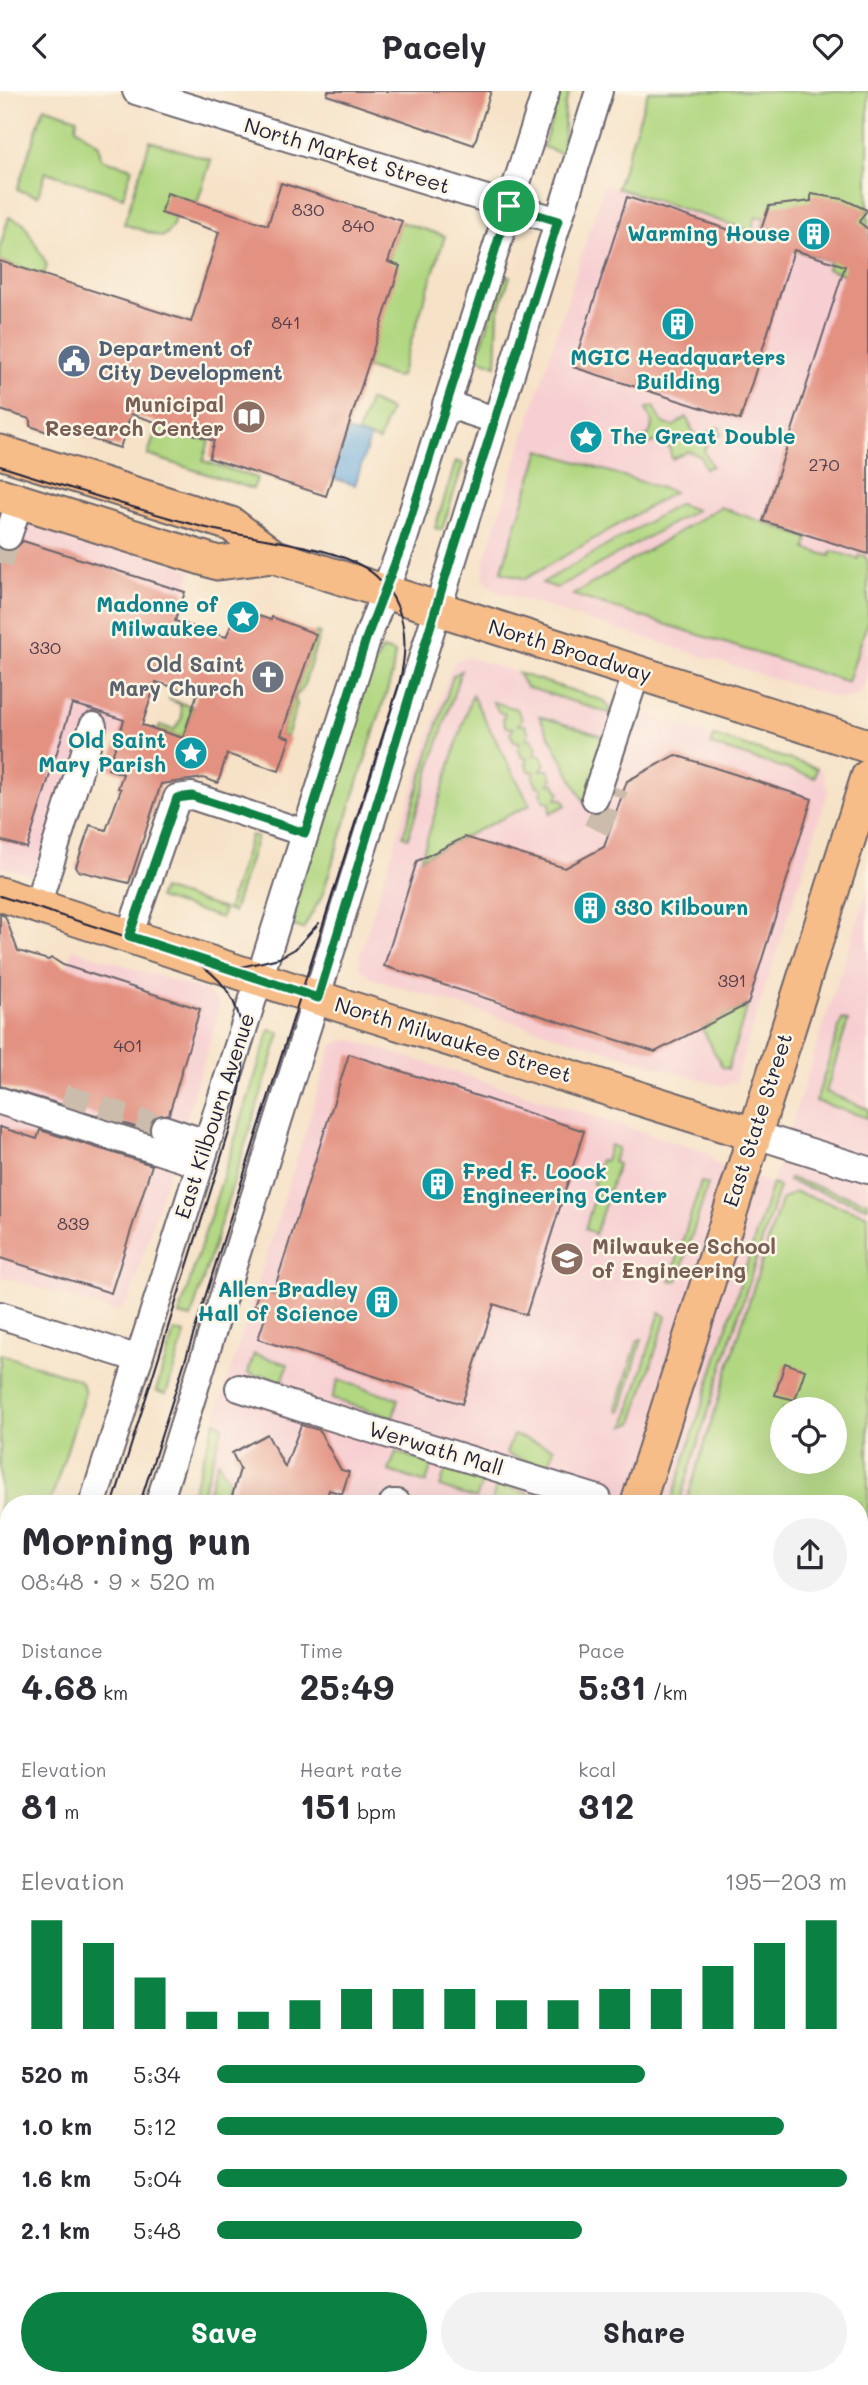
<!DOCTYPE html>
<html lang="en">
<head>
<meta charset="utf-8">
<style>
  body { margin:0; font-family:Mali,sans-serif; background:#f2f2f3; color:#2b2b33; height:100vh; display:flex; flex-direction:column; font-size:26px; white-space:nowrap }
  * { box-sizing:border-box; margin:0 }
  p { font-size:23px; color:#7c7c81 }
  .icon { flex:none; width:38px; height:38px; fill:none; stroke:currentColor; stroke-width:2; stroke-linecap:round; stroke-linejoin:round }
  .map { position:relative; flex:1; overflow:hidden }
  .panel { position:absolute; left:0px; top:1404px; width:868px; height:891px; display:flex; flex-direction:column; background:#fff; border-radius:28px 28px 0 0; box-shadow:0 7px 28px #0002 }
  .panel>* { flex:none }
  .controls { position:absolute; left:770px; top:1306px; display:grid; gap:14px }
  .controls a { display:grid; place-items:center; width:77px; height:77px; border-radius:50%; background:#fff; box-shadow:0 7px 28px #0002; font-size:35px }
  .pin { position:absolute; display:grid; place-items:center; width:60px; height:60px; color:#fff; margin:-30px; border:4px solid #fff; border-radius:50%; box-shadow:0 2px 7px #0007 }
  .round { display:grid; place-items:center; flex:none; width:74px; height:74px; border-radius:37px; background:#f2f2f3 }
  .headline { display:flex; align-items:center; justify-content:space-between; height:119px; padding:0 21px }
  h1 { font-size:38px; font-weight:700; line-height:52px }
  .metrics { display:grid; grid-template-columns:repeat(3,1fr); gap:10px; height:119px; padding:7px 21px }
  .metrics div { display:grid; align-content:center }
  .metrics b { font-size:35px; font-weight:700 }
  .metrics small { font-size:19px; font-weight:400 }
  .metrics p { font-size:19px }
  .chart { height:196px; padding:14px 21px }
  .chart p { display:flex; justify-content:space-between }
  .chart svg { width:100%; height:126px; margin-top:7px; stroke:#0b8043; stroke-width:6 }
  .button { display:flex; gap:14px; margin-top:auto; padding:14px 21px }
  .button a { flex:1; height:80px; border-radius:42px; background:#0b8043; color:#fff; font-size:28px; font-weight:700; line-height:80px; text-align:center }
  .button a+a { background:#f2f2f3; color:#2b2b33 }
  ul { padding:0 21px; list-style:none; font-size:23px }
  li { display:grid; grid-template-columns:112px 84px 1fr; align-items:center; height:52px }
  li i { height:18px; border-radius:9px; background:#0b8043 }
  header { display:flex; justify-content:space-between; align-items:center; height:91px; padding:0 21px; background:#fff; font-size:32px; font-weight:700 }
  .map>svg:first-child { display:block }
  .built { fill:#f7cfd2; fill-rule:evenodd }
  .green { fill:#b1d781; stroke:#6a7c5e; stroke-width:2; fill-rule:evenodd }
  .water { fill:#68a9dc; stroke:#45668c; stroke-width:2 }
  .building { fill:#e39181; fill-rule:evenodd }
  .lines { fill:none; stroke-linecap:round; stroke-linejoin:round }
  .minor-tunnel { stroke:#ccbcab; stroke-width:26; stroke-dasharray:26 13; stroke-linecap:butt }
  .minor-casing { stroke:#6c656c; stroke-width:30 }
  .major-casing { stroke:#6c656c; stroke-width:37 }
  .minor { stroke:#fff; stroke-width:26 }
  .major { stroke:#f7bd88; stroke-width:33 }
  .tram { stroke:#22223b; stroke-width:2 }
  .route-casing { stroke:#fff; stroke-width:14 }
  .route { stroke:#0b8043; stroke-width:9 }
  .labels { text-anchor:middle; stroke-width:5; stroke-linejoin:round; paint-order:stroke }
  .number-label { font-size:18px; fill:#523e4c }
  .street-label { font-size:21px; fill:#22223b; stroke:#fcf5e5 }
  .culture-label { font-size:21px; font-weight:bold; fill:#0d838f; stroke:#fcf5e5; text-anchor:end }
  .service-label { font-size:21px; font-weight:bold; fill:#4e5e75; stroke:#fcf5e5; text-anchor:start }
  .education-label { font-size:21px; font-weight:bold; fill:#785e54; stroke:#fcf5e5; text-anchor:end }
  .worship-label { font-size:21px; font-weight:bold; fill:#5b616d; stroke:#fcf5e5; text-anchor:end }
</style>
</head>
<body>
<header><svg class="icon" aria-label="back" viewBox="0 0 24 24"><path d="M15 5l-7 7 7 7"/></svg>Pacely<svg class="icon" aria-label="heart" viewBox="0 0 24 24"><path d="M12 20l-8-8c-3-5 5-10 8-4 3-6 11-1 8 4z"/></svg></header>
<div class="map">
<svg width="868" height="2294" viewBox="0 0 868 2294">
  <rect width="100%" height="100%" fill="#fcf5e5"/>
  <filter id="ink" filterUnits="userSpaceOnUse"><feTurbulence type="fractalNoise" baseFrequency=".0143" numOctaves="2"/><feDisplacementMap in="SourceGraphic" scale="14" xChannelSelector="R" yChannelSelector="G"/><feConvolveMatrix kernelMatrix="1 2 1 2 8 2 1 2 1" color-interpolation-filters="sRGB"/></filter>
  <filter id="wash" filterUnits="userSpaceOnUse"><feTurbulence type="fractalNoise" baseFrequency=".00686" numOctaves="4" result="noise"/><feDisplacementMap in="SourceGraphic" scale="28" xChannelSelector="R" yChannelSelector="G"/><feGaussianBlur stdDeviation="1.57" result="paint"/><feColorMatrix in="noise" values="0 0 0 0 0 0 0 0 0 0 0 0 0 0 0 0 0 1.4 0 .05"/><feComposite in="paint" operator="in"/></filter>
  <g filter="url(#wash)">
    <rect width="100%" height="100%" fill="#f6e2c7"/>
    <path class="built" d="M604 93 751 140 745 121 868 138V583L862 599 853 606 839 608 495 500 484 489V472Z
      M0 420 192 479 142 635 100 652 55 792 0 775Z
      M468 566 822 679 828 701 735 991 721 995 374 888 360 877 359 866 448 585 455 570Z
      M868 797V1540L859 1412H189L332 955 342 949H352L578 1020 708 1062 715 1073 772 1093ZM782 1318H835V1370H782Z
      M73 858 208 901 219 913 218 924 129 1209 120 1219 113 1220 0 1185V1019L20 1007Z
      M859 1932 868 1935V2282L859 2279Z
      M397 2286H662L689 2294H394Z"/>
    <path class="green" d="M561 0H570L565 15 563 63 543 56Z
      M648 0H868V191L827 178 829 170 758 148 765 127 756 125 751 140 617 97Z
      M44 16 77 27 76 37 99 54 101 68 132 77 123 106 46 81 38 105 17 99Z
      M150 50 211 69 197 112 167 102C174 121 181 133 162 146L124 133Z
      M9 126 24 132 47 174 44 184 0 170V156Z
      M401 131 445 145 400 285 396 286 367 277 388 171Z
      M504 184 510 185 498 223 496 274 477 267Z
      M369 309 390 319 379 350 358 343Z
      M654 315C659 325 659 334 674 335L686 326C698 350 693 349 719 336L722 343 709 350 704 360 712 375 705 378 701 366 689 360 672 368 669 356C658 346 651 352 640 357L636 350 649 344C654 333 652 328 646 318Z
      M158 332 210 348 203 370 257 387 253 398 148 364Z
      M540 359 674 401 525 488 501 481Z
      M456 370 463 373 442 439 435 437Z
      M679 413 696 419 557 497 542 492Z
      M720 416 808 447 806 458 830 465 832 460 858 468 859 464 865 465 868 471V529L848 591 573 504Z
      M316 541 320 542 303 597 295 606 297 614 287 646 281 644Z
      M383 558 395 562 392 584 322 805 303 838 288 833 364 591Z
      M461 580 408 747 403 745 453 585Z
      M518 582 605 610 612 623 526 596Z
      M472 604 530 714 421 767Z
      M168 608 193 616 183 647 158 639 160 634 174 639 182 627 180 613Z
      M493 611 517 618 522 628 518 634H525L529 642 526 648H532L537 658 534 664H540L545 673 541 679H548L552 687 549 693H555L560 702 556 708H563L566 714 550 722V711L544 710 541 703 543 697 537 695 533 687 535 681 529 680 526 673 527 667 522 666 518 658 520 651 514 650 510 643 513 637 506 636 503 629 505 623 499 621Z
      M539 625 606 646 585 713Z
      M714 645 817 677 815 687 711 654Z
      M251 744 257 746 233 821 227 819Z
      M162 798 224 818 221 827 158 807Z
      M748 913 728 978 722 976 702 937Z
      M842 928 848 930 826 1001 868 1018V1027L816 1010Z
      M270 938 280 942 191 1227 179 1224Z
      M610 1054 618 1057 613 1071 618 1073 595 1143 585 1138 595 1105 599 1101 593 1092 600 1069 605 1070Z
      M789 1087 868 1111V1116L788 1090Z
      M701 1091 708 1093 678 1189 670 1190Z
      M772 1093 779 1096 679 1412H671Z
      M795 1101 868 1124V1547L859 1544V1412H686L781 1109ZM782 1318H835V1370H782Z
      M660 1221 666 1226 633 1332 625 1335Z
      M174 1240 185 1243 166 1303 156 1300Z
      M642 1248 621 1319 619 1320 617 1315 638 1249Z
      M0 1263 77 1288 82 1292 85 1302 50 1412H9V1543L0 1571Z
      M254 1263 288 1273 282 1292 262 1283 260 1286 248 1282Z
      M338 1289 398 1308 393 1327 332 1308Z
      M215 1330 223 1335 199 1412H189Z
      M513 1344 554 1357 548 1377 506 1363Z
      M396 1361 432 1373 426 1392 389 1380Z
      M218 1370 228 1389 221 1412H205Z
      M446 1377 483 1389 476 1408 440 1396Z
      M497 1393 533 1404 530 1412H491Z
      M9 1746V1792L3 1803 0 1774Z"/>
    <path class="water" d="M347 340 370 347 355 394 332 387Z
      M859 1567 868 1569V1612L859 1609Z"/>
    <g id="blocks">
      <path class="building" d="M328 0H491L474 54 327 4Z
        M281 92 402 130 388 171 400 175 326 405 209 367 214 350 131 323 120 357 52 336 50 342 30 335V328L0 319V170L191 231 219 141 161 122 167 102 268 134Z
        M811 103 843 108 867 119 859 131 868 138V463L763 430 845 175 794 159 740 329 573 276 627 106 758 148 769 115 811 110Z
        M23 450 185 501 175 530 226 546 236 523 251 528 253 523 271 529 272 526 316 543 281 644 290 647 279 680 227 663 218 692 203 687 161 693 129 792 78 780 76 776 90 734 106 739 121 698 118 697 123 683 108 678 124 629 98 620 72 613 27 757 0 749V458L12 460ZM156 591 197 603 183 647 142 634Z
        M675 664 812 708 748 913 655 961 384 875 417 770 465 746 565 777 604 756 627 690Z
        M0 823 5 825 18 860 48 869 52 867 63 874 200 918 169 1023 154 1026 149 1040 0 995Z
        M349 963 584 1040 526 1224 494 1213 462 1313 258 1248 268 1218 254 1214 261 1195 274 1199Z
        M0 1036 37 1048 40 1039 152 1074 111 1202 0 1167Z
        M785 1272 805 1279 795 1309 775 1304Z
        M301 1334 319 1339 341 1379 349 1381 342 1403 329 1399 325 1412H230L240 1378 232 1362 267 1343 285 1376Z"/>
    </g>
  </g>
  <g filter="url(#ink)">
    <use href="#blocks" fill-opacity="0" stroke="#6c656c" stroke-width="2"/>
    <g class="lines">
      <path class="minor-tunnel" d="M0 472 8 445
        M596 739 616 696
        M63 1006 164 1038"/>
      <defs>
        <path id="minor" d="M136 0 558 130
          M446 313 495 329
          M8 445 20 409
          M595 707 637 580
          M37 815 93 635
          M129 845 177 707 192 705 305 742
          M0 1010 200 1073
          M164 1038 206 1052
          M753 1043 868 1079
          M0 1224 139 1268
          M239 1297 307 1319
          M315 1321 598 1408
          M93 1412 367 548 402 454 546 0
          M159 1412 599 0
          M393 1412H397
          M0 1726 9 1698
          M0 1825 9 1828
          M859 1900 868 1903
          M0 1928 9 1897"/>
        <path id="major" d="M0 361 231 433 273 465
          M0 404 218 472 273 465 868 655
          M0 803 318 907 753 1043
          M638 1412 868 686
          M0 1631 9 1633
          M0 2046 9 2049
          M760 2286 787 2294
          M362 2294 365 2286"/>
      </defs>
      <use href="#minor" class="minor-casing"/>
      <use href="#major" class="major-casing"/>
      <use href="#minor" class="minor"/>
      <use href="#major" class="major"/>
      <path class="tram" d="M0 375C66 396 132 417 199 435 248 449 340 452 376 485 408 515 409 554 399 593L140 1412
        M0 805 177 862 237 877 279 867 295 858 319 832
        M113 1412 232 1032C252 963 254 892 177 862
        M859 1886 868 1889
        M859 1913 868 1916"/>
    </g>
  </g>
  <g class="lines" filter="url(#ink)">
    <defs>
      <path id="route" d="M509 115 558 130 452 464 318 907 129 845 177 707 192 705 305 742 366 548 402 454Z"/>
    </defs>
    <use href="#route" class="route-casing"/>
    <use href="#route" class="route"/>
  </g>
  <defs>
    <symbol id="building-disc" viewBox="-11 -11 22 22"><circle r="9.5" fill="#0f9aa8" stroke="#fcf5e5"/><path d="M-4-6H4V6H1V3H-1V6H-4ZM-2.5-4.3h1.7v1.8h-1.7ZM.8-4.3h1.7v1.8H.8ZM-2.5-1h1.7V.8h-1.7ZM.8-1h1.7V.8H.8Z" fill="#fff"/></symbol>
    <symbol id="civic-disc" viewBox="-11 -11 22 22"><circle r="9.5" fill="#5c6f8a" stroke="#fcf5e5"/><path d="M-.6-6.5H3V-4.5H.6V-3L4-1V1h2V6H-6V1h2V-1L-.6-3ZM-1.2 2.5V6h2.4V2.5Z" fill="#fff"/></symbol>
    <symbol id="library-disc" viewBox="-11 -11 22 22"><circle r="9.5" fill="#8d6e63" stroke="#fcf5e5"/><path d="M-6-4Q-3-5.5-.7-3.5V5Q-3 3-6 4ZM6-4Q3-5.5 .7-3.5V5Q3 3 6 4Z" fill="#fff"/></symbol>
    <symbol id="sight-disc" viewBox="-11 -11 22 22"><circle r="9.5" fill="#0f9aa8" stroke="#fcf5e5"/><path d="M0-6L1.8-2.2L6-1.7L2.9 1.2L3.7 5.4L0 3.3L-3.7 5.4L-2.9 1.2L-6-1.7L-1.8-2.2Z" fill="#fff"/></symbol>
    <symbol id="church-disc" viewBox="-11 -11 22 22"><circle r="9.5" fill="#6b7280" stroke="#fcf5e5"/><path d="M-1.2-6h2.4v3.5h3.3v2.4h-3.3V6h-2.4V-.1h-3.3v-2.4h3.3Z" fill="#fff"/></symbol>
    <symbol id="university-disc" viewBox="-11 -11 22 22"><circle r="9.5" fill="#8d6e63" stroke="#fcf5e5"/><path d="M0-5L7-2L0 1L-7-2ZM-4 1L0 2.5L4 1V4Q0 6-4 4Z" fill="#fff"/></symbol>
  </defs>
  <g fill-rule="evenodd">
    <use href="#building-disc" x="795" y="124" width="38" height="38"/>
    <use href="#building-disc" x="659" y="214" width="38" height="38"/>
    <use href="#civic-disc" x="55" y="251" width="38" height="38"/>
    <use href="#library-disc" x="230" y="307" width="38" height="38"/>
    <use href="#sight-disc" x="567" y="327" width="38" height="38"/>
    <use href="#sight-disc" x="224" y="507" width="38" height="38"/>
    <use href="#church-disc" x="249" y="567" width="38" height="38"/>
    <use href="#sight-disc" x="172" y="643" width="38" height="38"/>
    <use href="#building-disc" x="571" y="798" width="38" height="38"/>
    <use href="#building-disc" x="419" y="1074" width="38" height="38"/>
    <use href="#university-disc" x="548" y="1149" width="38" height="38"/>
    <use href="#building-disc" x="363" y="1192" width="38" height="38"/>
  </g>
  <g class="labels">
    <g class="number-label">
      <text x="308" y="125">830</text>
      <text x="358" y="141">840</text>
      <text x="286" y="238">841</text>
      <text x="824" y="380">270</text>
      <text x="45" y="563">330</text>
      <text x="732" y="896">391</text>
      <text x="128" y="961">401</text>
      <text x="73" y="1139">839</text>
    </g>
    <g class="street-label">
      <text transform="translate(347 65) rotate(17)" y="7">North Market Street</text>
      <text transform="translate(570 560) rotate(17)" y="7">North Broadway</text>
      <text transform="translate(453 949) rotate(17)" y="7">North Milwaukee Street</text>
      <text transform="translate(215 1025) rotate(-72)" y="7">East Kilbourn Avenue</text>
      <text transform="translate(758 1029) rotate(-72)" y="7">East State Street</text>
      <text transform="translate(436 1358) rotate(17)" y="7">Werwath Mall</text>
    </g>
    <g class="culture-label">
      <text x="790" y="150">Warming House</text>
      <text x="678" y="274" text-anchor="middle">MGIC Headquarters<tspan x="678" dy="24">Building</tspan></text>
      <text x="610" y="353" text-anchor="start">The Great Double</text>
      <text x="218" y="521">Madonne of<tspan x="218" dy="24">Milwaukee</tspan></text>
      <text x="166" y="657">Old Saint<tspan x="166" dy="24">Mary Parish</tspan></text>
      <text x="614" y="824" text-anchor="start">330 Kilbourn</text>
      <text x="462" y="1088" text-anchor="start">Fred F. Loock<tspan x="462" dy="24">Engineering Center</tspan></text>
      <text x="358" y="1206">Allen-Bradley<tspan x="358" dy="24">Hall of Science</tspan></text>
    </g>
    <g class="service-label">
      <text x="98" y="265">Department of<tspan x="98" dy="24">City Development</tspan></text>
    </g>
    <g class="education-label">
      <text x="224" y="321">Municipal<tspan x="224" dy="24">Research Center</tspan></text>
      <text x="592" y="1163" text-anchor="start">Milwaukee School<tspan x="592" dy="24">of Engineering</tspan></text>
    </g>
    <g class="worship-label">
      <text x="244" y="581">Old Saint<tspan x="244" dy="24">Mary Church</tspan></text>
    </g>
  </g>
</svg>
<div class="controls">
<a><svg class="icon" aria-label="locate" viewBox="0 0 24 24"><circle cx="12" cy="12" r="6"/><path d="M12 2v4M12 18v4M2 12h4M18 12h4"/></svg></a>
</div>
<div class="pin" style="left:509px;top:115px;background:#1e9e55"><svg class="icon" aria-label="arrive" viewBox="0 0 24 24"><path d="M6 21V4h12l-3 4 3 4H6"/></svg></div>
<section class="panel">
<div class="headline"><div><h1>Morning run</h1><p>08:48 · 9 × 520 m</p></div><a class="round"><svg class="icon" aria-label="share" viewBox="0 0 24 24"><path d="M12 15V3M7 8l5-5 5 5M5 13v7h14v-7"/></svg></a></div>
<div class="metrics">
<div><p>Distance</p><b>4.68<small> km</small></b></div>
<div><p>Time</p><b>25:49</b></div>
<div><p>Pace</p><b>5:31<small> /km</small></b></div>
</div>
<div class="metrics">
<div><p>Elevation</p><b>81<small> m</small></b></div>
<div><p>Heart rate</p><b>151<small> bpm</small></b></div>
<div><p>kcal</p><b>312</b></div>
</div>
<div class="chart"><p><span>Elevation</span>195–203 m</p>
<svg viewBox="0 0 160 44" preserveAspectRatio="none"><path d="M5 44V6M15 44V14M25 44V26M35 44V38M45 44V38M55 44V34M65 44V30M75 44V30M85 44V30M95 44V34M105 44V34M115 44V30M125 44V30M135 44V22M145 44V14M155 44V6"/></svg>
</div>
<ul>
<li><b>520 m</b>5:34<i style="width:68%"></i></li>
<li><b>1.0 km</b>5:12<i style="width:90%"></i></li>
<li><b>1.6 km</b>5:04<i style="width:100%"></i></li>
<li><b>2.1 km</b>5:48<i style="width:58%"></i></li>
</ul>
<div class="button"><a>Save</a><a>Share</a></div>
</section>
</div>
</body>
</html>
